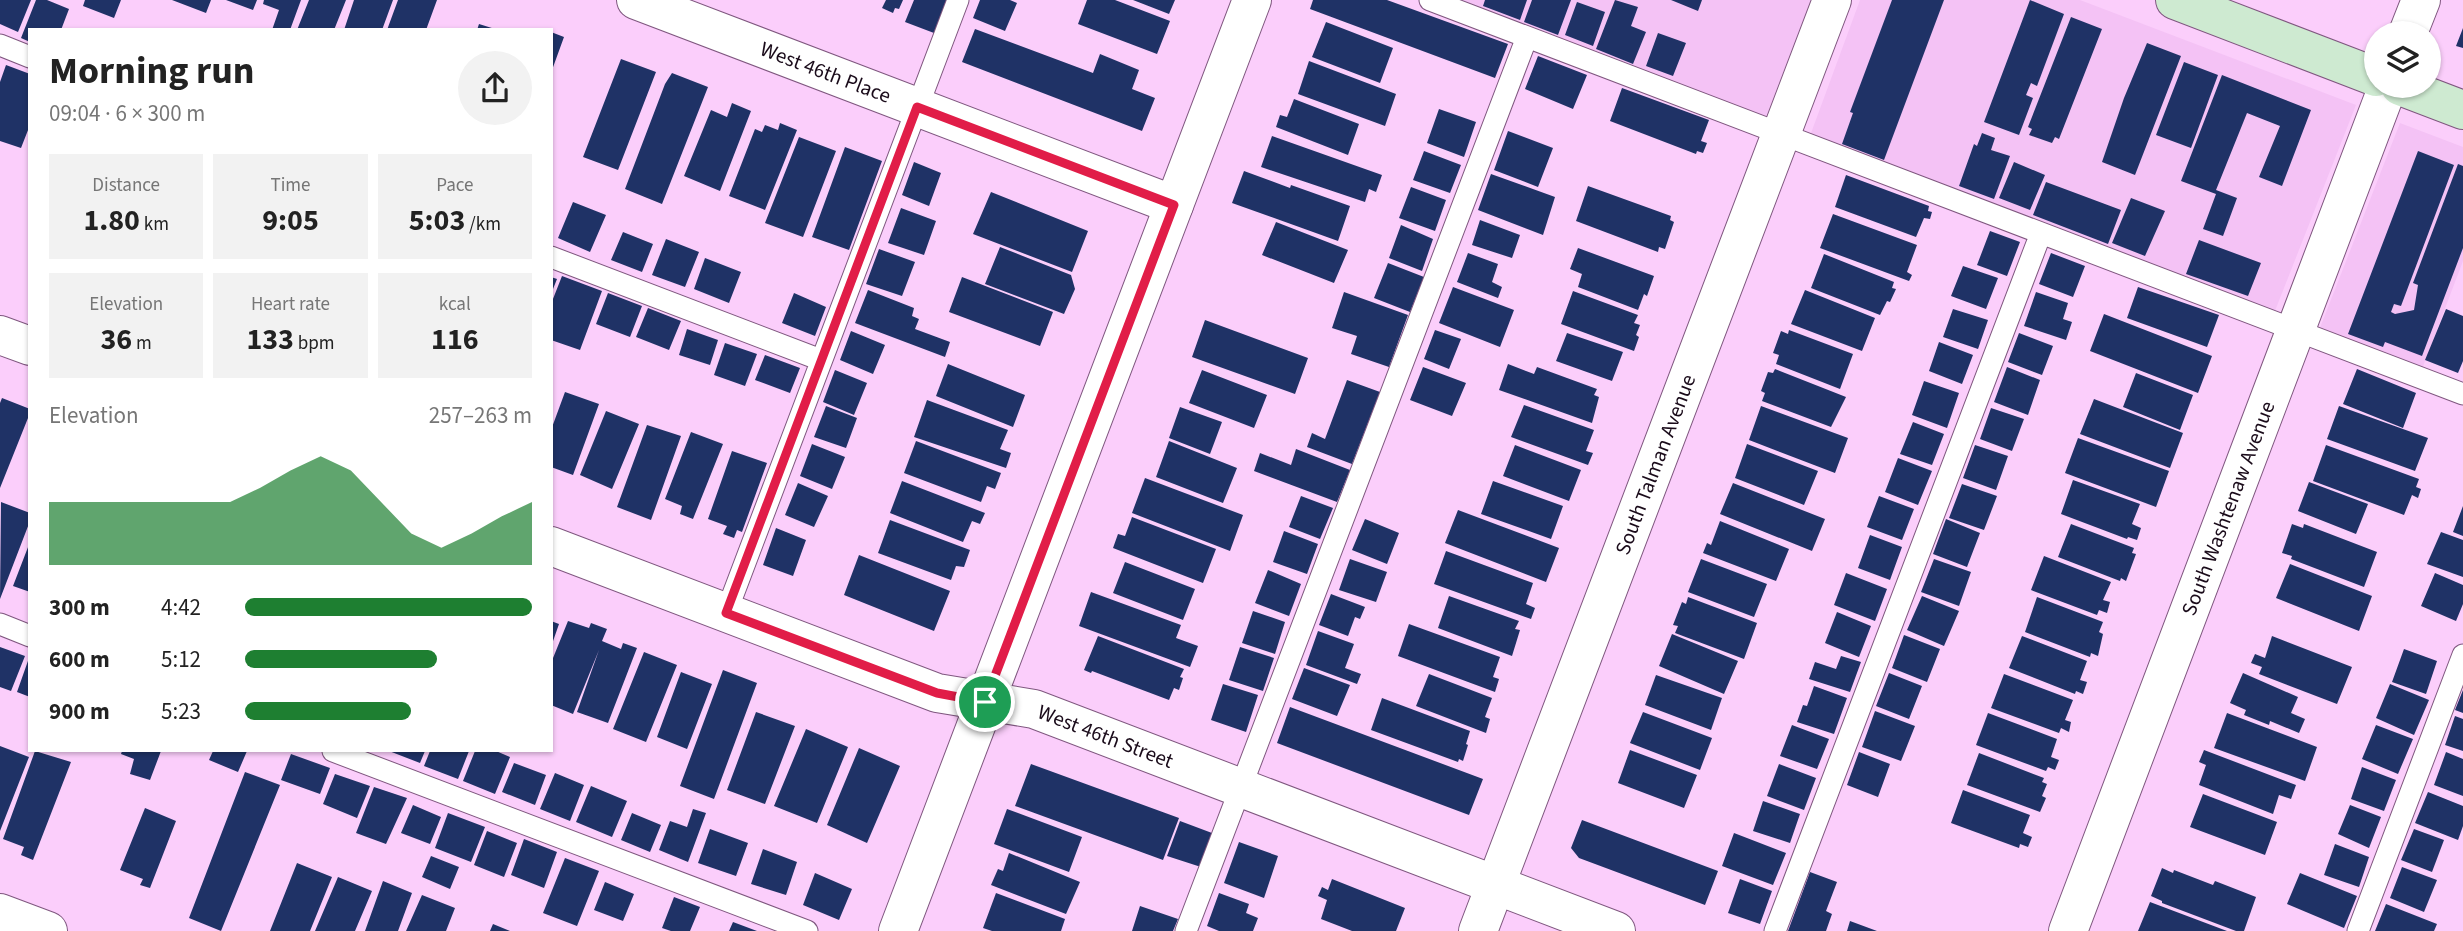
<!DOCTYPE html>
<html lang="en">
<head>
<meta charset="utf-8">
<style>
  body { margin:0; font-family:"Source Sans 3",sans-serif; background:#f2f2f2; color:#222; height:100vh; display:flex; flex-direction:column; font-size:26px; white-space:nowrap }
  * { box-sizing:border-box; margin:0 }
  p { font-size:23px; color:#767676 }
  .icon { flex:none; width:38px; height:38px; fill:none; stroke:currentColor; stroke-width:2; stroke-linecap:round; stroke-linejoin:round }
  .map { position:relative; flex:1; overflow:hidden }
  .sheet { position:absolute; left:28px; top:28px; width:525px; height:724px; display:flex; flex-direction:column; background:#fff; border-radius:0px; box-shadow:0 2px 5px #0004 }
  .sheet>* { flex:none }
  .controls { position:absolute; left:2364px; top:21px; display:grid; gap:14px }
  .controls a { display:grid; place-items:center; width:77px; height:77px; border-radius:50%; background:#fff; box-shadow:0 2px 5px #0004; font-size:35px }
  .pin { position:absolute; display:grid; place-items:center; width:60px; height:60px; color:#fff; margin:-30px; border:4px solid #fff; border-radius:50%; box-shadow:0 2px 7px #0007 }
  .round { display:grid; place-items:center; flex:none; width:74px; height:74px; border-radius:37px; background:#f2f2f2 }
  .summary { display:flex; align-items:center; justify-content:space-between; height:119px; padding:0 21px }
  h1 { font-size:38px; font-weight:700; line-height:52px }
  .figures { display:grid; grid-template-columns:repeat(3,1fr); gap:10px; height:119px; padding:7px 21px }
  .figures div { display:grid; align-content:center; border-radius:0px; background:#f2f2f2; text-align:center }
  .figures b { font-size:30px; font-weight:700 }
  .figures small { font-size:19px; font-weight:400 }
  .figures p { font-size:19px }
  .chart { height:196px; padding:14px 21px }
  .chart p { display:flex; justify-content:space-between }
  .chart svg { width:100%; height:126px; margin-top:7px; fill:#1e7f31; opacity:.7 }
  ul { padding:0 21px; list-style:none; font-size:23px }
  li { display:grid; grid-template-columns:112px 84px 1fr; align-items:center; height:52px }
  li i { height:18px; border-radius:9px; background:#1e7f31 }
  .map>svg:first-child { display:block }
  .built { fill:#f4c2f5 }
  .building { fill:#1f3266 }
  .lines { fill:none; stroke-linecap:round; stroke-linejoin:round }
  .service-casing { stroke:#7f577f; stroke-width:23 }
  .minor-casing { stroke:#7f577f; stroke-width:40 }
  .secondary-casing { stroke:#7f577f; stroke-width:40 }
  .service { stroke:#fff; stroke-width:21 }
  .minor { stroke:#fff; stroke-width:38 }
  .secondary { stroke:#ceead1; stroke-width:38 }
  .route-casing { stroke:#fff; stroke-width:14 }
  .route { stroke:#e11d48; stroke-width:9 }
  .labels { text-anchor:middle; stroke-width:7; stroke-linejoin:round; paint-order:stroke }
  .street-label { font-size:21px; fill:#1a0b1a; stroke:#fee2fe }
</style>
</head>
<body>
<div class="map">
<svg width="2463" height="931" viewBox="0 0 2463 931">
  <rect width="100%" height="100%" fill="#fbcefb"/>
  <path class="built" d="M1430 0H1811L1762 127Z
    M1860 0H2080L2356 105 2271 321 1807 144Z
    M2400 123 2463 147V261L2419 377 2316 338Z"/>
  <path class="building" d="M0 0H31L18 32 0 24Z
    M36 0H47L69 9 61 30H30V42L21 38Z
    M85 0H121L114 18 83 6Z
    M172 0H211L206 13Z
    M226 0H257L253 10Z
    M264 0H301L290 30H272L279 10 263 4Z
    M309 0H346L334 30H297Z
    M354 0H393L382 30H344Z
    M398 0H437L426 30H387Z
    M886 0H903L899 9 895 8 893 13 882 8Z
    M914 0H947L934 33 905 22Z
    M980 0H1010L1017 3 1005 31 973 18Z
    M1087 0H1115L1170 21 1157 54 1078 24Z
    M1133 0H1175L1169 14Z
    M1313 0H1387L1508 44 1495 78 1310 9Z
    M1485 0H1527L1520 20 1483 6Z
    M1532 0H1571L1558 35 1524 22Z
    M1615 0 1638 7 1631 26 1646 32 1633 64 1596 49Z
    M1671 0H1702L1698 11Z
    M1892 0H1944L1884 160 1842 144 1853 113 1850 112Z
    M2030 0 2064 14 2037 86 2031 83 2026 95 2033 98 2019 135 1984 122Z
    M1577 2 1605 12 1593 46 1565 35Z
    M2071 17 2102 29 2059 139 2055 137 2052 143 2029 135 2032 129 2028 127Z
    M1326 22 1393 48 1380 83 1312 57Z
    M479 24 495 29V30H477Z
    M2463 28V48L2456 46Z
    M975 29 1093 73 1100 54 1139 70 1132 89 1155 98 1142 131 962 62Z
    M551 32 564 37 552 70H551Z
    M1658 33 1686 43 1673 76 1646 66Z
    M2147 43 2181 56 2135 175 2102 162 2124 98Z
    M1538 56 1587 75 1573 109 1525 89Z
    M621 59 656 72 618 170 583 157Z
    M1309 61 1396 94 1385 126 1298 94Z
    M2184 62 2218 75 2191 148 2156 135Z
    M6 65 30 74V125L21 148 0 141V82Z
    M672 73 708 87 662 204 625 189 665 84Z
    M2222 75 2311 110 2282 186 2259 177 2280 126 2247 113 2216 190 2237 198 2223 236 2203 229 2216 194 2181 181Z
    M1622 88 1709 120 1701 141 1707 143 1703 153 1697 151 1696 154 1610 121Z
    M1294 99 1359 124 1348 155 1276 127 1280 115 1287 117Z
    M732 103 751 111 720 191 684 176 711 110 727 117Z
    M1439 109 1476 122 1464 157 1427 143Z
    M780 123 797 130 765 210 729 196 755 129 762 132 765 125 778 130Z
    M1508 131 1553 148 1538 187 1494 170Z
    M1982 133 1995 138 1991 150 2010 156 1994 199 1959 186 1974 144 1977 146Z
    M1272 136 1382 175 1376 192 1369 189 1365 202 1261 167Z
    M799 137 836 151 803 237 765 223Z
    M845 147 882 161 849 250 812 237Z
    M1424 151 1461 165 1450 193 1413 180Z
    M2418 151 2454 165 2401 306 2394 304 2391 312 2395 314 2414 310 2418 285 2413 283 2458 164 2463 166V248L2422 356 2385 342 2383 347 2348 334Z
    M914 162 941 173 929 206 902 195Z
    M2014 162 2045 175 2030 210 1999 198Z
    M1244 171 1290 188 1291 185 1350 206 1338 241 1232 203Z
    M1491 174 1555 197 1543 235 1478 210Z
    M1846 175 1929 206 1928 211 1932 212 1930 219 1924 218 1916 237 1835 207Z
    M2046 182 2121 210 2108 244 2033 215Z
    M1588 186 1671 216 1670 220 1674 222 1665 249 1659 247 1658 252 1576 221Z
    M1411 187 1446 200 1435 231 1399 218Z
    M991 192 1088 231 1072 272 973 234Z
    M2131 198 2165 211 2145 256 2112 243Z
    M573 202 606 215 590 252 558 238Z
    M901 208 936 221 924 255 888 243Z
    M1833 214 1917 245 1907 272 1912 275 1909 281 1820 248Z
    M1480 220 1520 235 1512 258 1472 245Z
    M1276 222 1348 250 1334 283 1262 255Z
    M1401 225 1433 239 1422 271 1389 258Z
    M1990 231 2020 242 2007 276 1977 265Z
    M623 232 653 244 642 272 611 260Z
    M666 239 699 252 685 287 652 275Z
    M2199 240 2261 263 2248 296 2186 274Z
    M1000 247 1071 275 1075 289 1064 314 985 284Z
    M1578 248 1654 276 1647 296 1644 294 1638 310 1578 287 1582 274 1570 269Z
    M879 249 915 262 902 296 866 284Z
    M1468 253 1498 264 1492 282 1502 287 1498 298 1457 282Z
    M2051 253 2085 266 2073 297 2039 284Z
    M1824 254 1894 282 1892 288 1896 289 1890 302 1887 301 1880 315 1811 288Z
    M705 258 741 272 729 303 694 289Z
    M1388 263 1424 277 1410 312 1374 298Z
    M1963 266 1998 278 1986 309 1951 296Z
    M562 276 602 291 580 350 551 340V304Z
    M551 277 557 279 551 294Z
    M962 277 1053 312 1040 346 949 312Z
    M1453 287 1514 310 1500 347 1439 323Z
    M2138 287 2219 315 2207 347 2127 318Z
    M868 290 914 308 912 316 919 319 915 329 950 342 945 357 855 323Z
    M1805 290 1875 318 1862 351 1791 324Z
    M1573 291 1638 315 1634 323 1640 325 1636 335 1639 337 1634 351 1561 324Z
    M1344 292 1408 315 1389 367 1351 354 1357 336 1332 328Z
    M2036 292 2068 303 2063 319 2072 322 2066 340 2024 326Z
    M608 293 642 306 630 337 596 324Z
    M794 293 826 307 815 336 782 323Z
    M648 308 681 321 669 350 636 337Z
    M1953 309 1988 320 1978 349 1943 337Z
    M2446 309 2463 316V361L2458 373 2425 360Z
    M2104 314 2212 356 2198 393 2090 351Z
    M1205 320 1308 358 1295 394 1192 357Z
    M687 329 718 340 710 365 679 355Z
    M1435 330 1461 339 1449 369 1424 359Z
    M1789 330 1853 354 1840 389 1776 364 1779 355 1773 353 1781 331 1788 334Z
    M851 331 885 345 873 374 840 360Z
    M1567 333 1623 352 1612 381 1556 361Z
    M2019 333 2053 346 2042 375 2008 362Z
    M1939 342 1973 355 1962 384 1929 371Z
    M725 343 757 354 745 386 714 375Z
    M765 355 800 368 790 393 755 380Z
    M948 364 1025 395 1013 427 936 396Z
    M1508 364 1534 374 1537 367 1597 389 1594 395 1599 397 1592 423 1499 390Z
    M1423 367 1466 383 1452 416 1410 400Z
    M2007 367 2040 380 2028 415 1994 402Z
    M1775 369 1846 397 1831 427 1762 401 1765 393 1761 391 1768 372 1773 373Z
    M2357 369 2416 393 2403 428 2343 404Z
    M835 370 867 383 854 415 823 402Z
    M1202 370 1267 395 1254 428 1189 403Z
    M2136 373 2193 395 2180 430 2123 407Z
    M1347 380 1380 392 1352 464 1307 447 1312 433 1325 439Z
    M1924 381 1959 393 1947 428 1912 415Z
    M565 392 599 404 573 475 551 467V430Z
    M2 398 30 409V413L0 488V403Z
    M2094 399 2183 433 2170 468 2080 434Z
    M927 400 1008 430 1000 449 1011 453 1006 468 914 437Z
    M1524 405 1594 430 1586 451 1593 453 1588 465 1511 437Z
    M826 406 857 418 846 448 814 437Z
    M1761 406 1848 438 1835 473 1749 440Z
    M2339 406 2428 438 2415 471 2327 439Z
    M1180 407 1222 422 1210 454 1169 438Z
    M1991 408 2024 419 2012 451 1980 439Z
    M606 411 639 424 612 489 580 475Z
    M1913 422 1944 434 1932 465 1900 454Z
    M647 425 681 436 651 520 617 507Z
    M691 432 723 444 693 519 680 514 682 506 665 499Z
    M2078 438 2169 471 2156 507 2065 473Z
    M916 441 1001 473 995 489 987 486 981 502 904 473Z
    M1169 441 1237 468 1223 503 1156 477Z
    M812 444 845 457 832 489 800 476Z
    M1747 444 1818 471 1804 505 1735 478Z
    M1515 445 1581 470 1569 501 1503 476Z
    M1975 445 2008 456 1996 490 1963 478Z
    M2326 445 2419 479 2416 487 2421 489 2418 498 2412 495 2404 515 2313 481Z
    M1296 449 1350 470 1337 502 1254 471 1260 453 1291 465Z
    M732 451 767 463 742 532 737 530 734 538 723 534 727 526 708 519Z
    M1898 458 1932 471 1918 505 1885 492Z
    M1145 478 1243 515 1230 551 1132 513Z
    M2073 480 2140 504 2132 524 2141 528 2137 540 2128 537 2127 539 2061 514Z
    M902 481 985 513 980 524 972 521 963 542 890 513Z
    M1493 481 1563 506 1551 539 1481 514Z
    M2309 482 2368 504 2356 534 2298 511Z
    M798 483 828 496 814 527 785 515Z
    M1733 483 1825 519 1812 551 1720 514Z
    M1962 484 1997 496 1984 530 1949 518Z
    M1301 496 1333 508 1320 539 1289 527Z
    M1879 496 1914 509 1902 540 1867 527Z
    M1 502 30 513V521L0 599Z
    M2463 506V536L2453 532Z
    M1458 510 1559 548 1546 582 1445 543Z
    M1132 517 1216 549 1203 583 1113 548 1118 534 1125 536Z
    M1365 519 1399 533 1387 564 1352 550Z
    M1946 519 1980 533 1967 567 1933 554Z
    M890 520 970 550 964 567 956 566 951 580 878 553Z
    M1720 521 1789 549 1776 581 1703 553 1707 543 1711 545Z
    M2071 524 2134 548 2132 553 2136 554 2126 581 2121 578 2120 581 2058 557Z
    M2292 524 2303 528 2304 524 2377 552 2364 587 2291 559 2292 556 2282 553Z
    M776 528 806 540 793 576 763 565Z
    M1284 531 1318 544 1307 574 1273 562Z
    M2441 532 2463 540V577L2427 564Z
    M1870 535 1902 547 1890 580 1858 568Z
    M30 542V592L13 586Z
    M1446 551 1533 583 1526 604 1535 608 1531 619 1434 584Z
    M859 555 950 591 934 631 844 595Z
    M2044 556 2111 582 2103 600 2110 602 2107 613 2099 610 2097 615 2031 590Z
    M1350 559 1387 572 1376 602 1339 590Z
    M1701 559 1767 584 1754 617 1688 592Z
    M1934 559 1971 572 1959 606 1921 592Z
    M1125 562 1195 589 1183 620 1113 593Z
    M2290 564 2372 596 2359 631 2276 598Z
    M1268 570 1301 584 1289 616 1255 603Z
    M1846 573 1887 589 1875 621 1834 605Z
    M2435 573 2463 585V604L2456 621 2421 606Z
    M1091 592 1181 625 1176 638 1198 646 1190 667 1079 626Z
    M1331 594 1365 607 1360 619 1355 617 1348 636 1319 625Z
    M1449 596 1519 621 1515 629 1520 630 1512 656 1438 628Z
    M1922 596 1959 611 1944 646 1907 630Z
    M1688 597 1757 623 1744 659 1675 633 1678 626 1673 625 1682 602 1686 604Z
    M2037 597 2103 622 2099 632 2103 634 2098 656 2091 653 2090 657 2025 632Z
    M1253 611 1285 622 1275 654 1242 643Z
    M1837 612 1871 626 1859 657 1825 643Z
    M551 621 559 624 552 644 551 643Z
    M568 621 589 628 591 623 607 629 602 641 621 649 623 643 637 648 608 723 577 712 599 650 573 714 551 705V663Z
    M1409 624 1500 657 1493 677 1499 679 1495 692 1398 656Z
    M1318 631 1354 644 1345 668 1361 674 1357 684 1306 665Z
    M1672 634 1738 661 1724 694 1659 666Z
    M1904 635 1940 649 1927 682 1892 668Z
    M1098 636 1184 669 1180 677 1183 678 1179 690 1174 688 1169 700 1092 671 1091 673 1084 670Z
    M2022 636 2087 661 2080 680 2087 682 2083 694 2076 691 2075 694 2009 668Z
    M2272 636 2352 667 2337 704 2259 674 2262 667 2251 663 2255 654 2265 658Z
    M0 647 25 656 11 691 0 687Z
    M1240 647 1274 658 1263 691 1229 680Z
    M2404 649 2437 661 2426 694 2392 682Z
    M644 652 677 665 646 742 613 729Z
    M1841 656 1861 662 1850 692 1809 679 1815 662 1836 669Z
    M29 658H30V697L17 692Z
    M1304 668 1350 685 1337 716 1292 699Z
    M723 670 757 683 714 799 680 786Z
    M681 672 712 684 687 749 657 737Z
    M1889 673 1922 686 1909 719 1876 706Z
    M2243 673 2298 697 2291 713 2305 719 2299 733 2270 721 2269 725 2244 715 2246 710 2230 703Z
    M1429 674 1492 698 1485 717 1490 719 1486 733 1416 706Z
    M2004 674 2073 700 2065 720 2071 722 2069 732 2061 728 2059 733 1991 708Z
    M1656 675 1722 698 1711 730 1645 705Z
    M1223 684 1258 695 1246 732 1211 720Z
    M2390 684 2429 700 2414 735 2376 718Z
    M1814 686 1847 698 1834 734 1797 722 1803 705 1807 706Z
    M2463 690V713L2455 710Z
    M1382 698 1470 731 1466 744 1468 745 1463 761 1459 759 1458 762 1371 730Z
    M1290 707 1483 779 1469 815 1277 743Z
    M1875 711 1915 726 1901 761 1862 747Z
    M756 712 795 726 765 804 727 790Z
    M1643 712 1712 738 1700 770 1630 743Z
    M1988 713 2057 739 2051 757 2059 760 2055 770 2048 767 2046 771 1976 745Z
    M2227 713 2317 747 2305 781 2214 748Z
    M2455 716 2463 719V751L2445 745Z
    M1792 725 1829 739 1817 769 1780 756Z
    M2376 725 2413 739 2398 774 2362 759Z
    M806 729 848 747 817 823 774 806Z
    M0 746 29 757 0 831Z
    M859 748 900 766 867 843 827 825Z
    M1630 750 1697 775 1684 808 1618 783Z
    M2204 750 2296 785 2291 799 2279 795 2273 814 2199 785 2206 765 2199 762Z
    M35 751 71 762 33 860 21 855 24 847 3 839Z
    M122 751H161L150 780 130 774 134 759 121 754Z
    M213 751H247L238 772 209 760Z
    M389 751H425L420 763Z
    M430 751H469L458 779 424 766Z
    M475 751H496L510 757 495 794 463 781Z
    M1859 752 1890 764 1878 797 1847 785Z
    M2446 752 2463 759V796L2434 785Z
    M1979 753 2044 778 2042 782 2047 784 2042 796 2046 798 2040 812 1967 785Z
    M291 754 330 768 320 794 281 780Z
    M514 763 546 775 535 805 502 792Z
    M1031 764 1179 818 1163 860 1015 806Z
    M1779 764 1816 778 1804 810 1767 796Z
    M2362 767 2396 780 2384 811 2351 799Z
    M245 772 280 785 221 931 189 918Z
    M555 773 584 785 570 821 540 809Z
    M335 774 370 786 357 818 323 804Z
    M591 786 627 801 612 837 576 822Z
    M374 787 407 798 386 844 356 833Z
    M1963 790 2030 815 2023 833 2032 837 2028 847 2020 844 2019 848 1951 823Z
    M2428 792 2463 806V826L2458 840 2415 823Z
    M2203 794 2277 822 2265 855 2190 827Z
    M1763 801 1800 814 1790 843 1753 831Z
    M413 805 441 817 430 844 401 833Z
    M2350 805 2381 817 2369 848 2338 834Z
    M145 808 176 821 150 888 140 885 143 879 120 870Z
    M693 809 706 813 688 862 659 850 670 821 687 827Z
    M1007 809 1082 837 1069 872 994 844Z
    M448 813 485 827 471 862 435 848Z
    M632 813 661 825 650 852 621 840Z
    M1582 820 1718 871 1705 905 1579 858 1571 848Z
    M1180 821 1212 833 1201 867 1167 856Z
    M710 829 748 843 736 876 698 863Z
    M2414 829 2444 840 2432 872 2401 860Z
    M487 831 517 843 504 877 474 865Z
    M1734 833 1786 853 1773 885 1722 866Z
    M524 839 557 852 544 888 511 875Z
    M1239 842 1278 856 1264 898 1224 883Z
    M2335 844 2369 857 2359 887 2324 875Z
    M763 849 797 862 786 895 751 884Z
    M1009 853 1080 882 1066 914 991 885 998 869 1003 871Z
    M431 856 459 867 450 889 422 877Z
    M565 858 599 871 577 926 543 913Z
    M297 863 332 877 310 931H270Z
    M2402 867 2437 880 2424 912 2390 898Z
    M2162 868 2173 873 2174 870 2213 885 2215 881 2256 897 2244 931H2236L2162 903V901L2151 896Z
    M1810 872 1837 882 1826 911 1832 914 1826 931H1788Z
    M815 873 852 889 839 920 803 905Z
    M2300 873 2357 896 2344 928 2287 904Z
    M338 877 372 891 355 931H315Z
    M1332 879 1405 908 1396 931H1352L1321 919 1327 900 1318 896 1322 887 1328 890Z
    M1740 879 1772 891 1760 924 1728 913Z
    M383 881 412 893 398 931H365Z
    M605 882 634 894 623 921 594 910Z
    M996 893 1065 919 1061 931H992L983 928Z
    M1219 893 1249 904 1246 913 1258 918 1253 931H1219L1207 926Z
    M422 895 455 908 446 931H406Z
    M674 897 700 907 690 931H671L662 928Z
    M2150 902 2227 931H2138Z
    M2386 904 2437 924 2434 931H2375Z
    M1140 906 1178 919 1173 931H1132Z
    M1850 921 1877 931H1847Z
    M733 922 757 931H729Z
    M493 924 510 931H490Z"/>
  <g class="lines">
    <defs>
      <path id="service" d="M1430 0 2463 394
        M0 45 30 57
        M551 257 821 360
        M726 613 958 0
        M0 624 30 636
        M333 751 807 931
        M1186 931 1527 37
        M1775 931 2041 233
        M2358 931 2463 655"/>
      <g id="minor">
        <path id="s1" d="M636 0 1174 205"/>
        <path d="M2408 33 2421 0"/>
        <path d="M0 335 30 346"/>
        <path id="s2" d="M551 546 937 693 1034 709 1616 931"/>
        <path d="M0 913 48 931"/>
        <path d="M898 931 1252 0"/>
        <path id="s3" d="M1478 931 1832 0"/>
        <path id="s4" d="M2068 931 2388 86"/>
      </g>
      <path id="secondary" d="M2175 0 2376 77
        M2400 86 2463 110"/>
    </defs>
    <use href="#service" class="service-casing"/>
    <use href="#minor" class="minor-casing"/>
    <use href="#secondary" class="secondary-casing"/>
    <use href="#service" class="service"/>
    <use href="#minor" class="minor"/>
    <use href="#secondary" class="secondary"/>
  </g>
  <g class="lines">
    <defs>
      <path id="route" d="M917 107 1174 205 985 702 937 693 726 613Z"/>
    </defs>
    <use href="#route" class="route-casing"/>
    <use href="#route" class="route"/>
  </g>
  <g class="labels">
    <g class="street-label">
      <text dy="7" stroke="none"><textPath href="#s1" startOffset="203">West 46th Place</textPath></text>
      <text dy="7" stroke="none"><textPath href="#s3" startOffset="499">South Talman Avenue</textPath></text>
      <text dy="7" stroke="none"><textPath href="#s4" startOffset="452">South Washtenaw Avenue</textPath></text>
      <text dy="7" stroke="none"><textPath href="#s2" startOffset="588">West 46th Street</textPath></text>
    </g>
  </g>
</svg>
<div class="controls">
<a><svg class="icon" aria-label="layers" viewBox="0 0 24 24"><path d="M12 4l9 5-9 5-9-5zM3 14l9 5 9-5"/></svg></a>
</div>
<div class="pin" style="left:985px;top:702px;background:#1e9e55"><svg class="icon" aria-label="arrive" viewBox="0 0 24 24"><path d="M6 21V4h12l-3 4 3 4H6"/></svg></div>
<section class="sheet">
<div class="summary"><div><h1>Morning run</h1><p>09:04 · 6 × 300 m</p></div><a class="round"><svg class="icon" aria-label="share" viewBox="0 0 24 24"><path d="M12 15V3M7 8l5-5 5 5M5 13v7h14v-7"/></svg></a></div>
<div class="figures">
<div><p>Distance</p><b>1.80<small> km</small></b></div>
<div><p>Time</p><b>9:05</b></div>
<div><p>Pace</p><b>5:03<small> /km</small></b></div>
</div>
<div class="figures">
<div><p>Elevation</p><b>36<small> m</small></b></div>
<div><p>Heart rate</p><b>133<small> bpm</small></b></div>
<div><p>kcal</p><b>116</b></div>
</div>
<div class="chart"><p><span>Elevation</span>257–263 m</p>
<svg viewBox="0 0 160 44" preserveAspectRatio="none"><path d="M0 44V22L10 22L20 22L30 22L40 22L50 22L60 22L70 17L80 11L90 6L100 11L110 22L120 33L130 38L140 33L150 27L160 22V44z"/></svg>
</div>
<ul>
<li><b>300 m</b>4:42<i style="width:100%"></i></li>
<li><b>600 m</b>5:12<i style="width:67%"></i></li>
<li><b>900 m</b>5:23<i style="width:58%"></i></li>
</ul>
</section>
</div>
</body>
</html>
